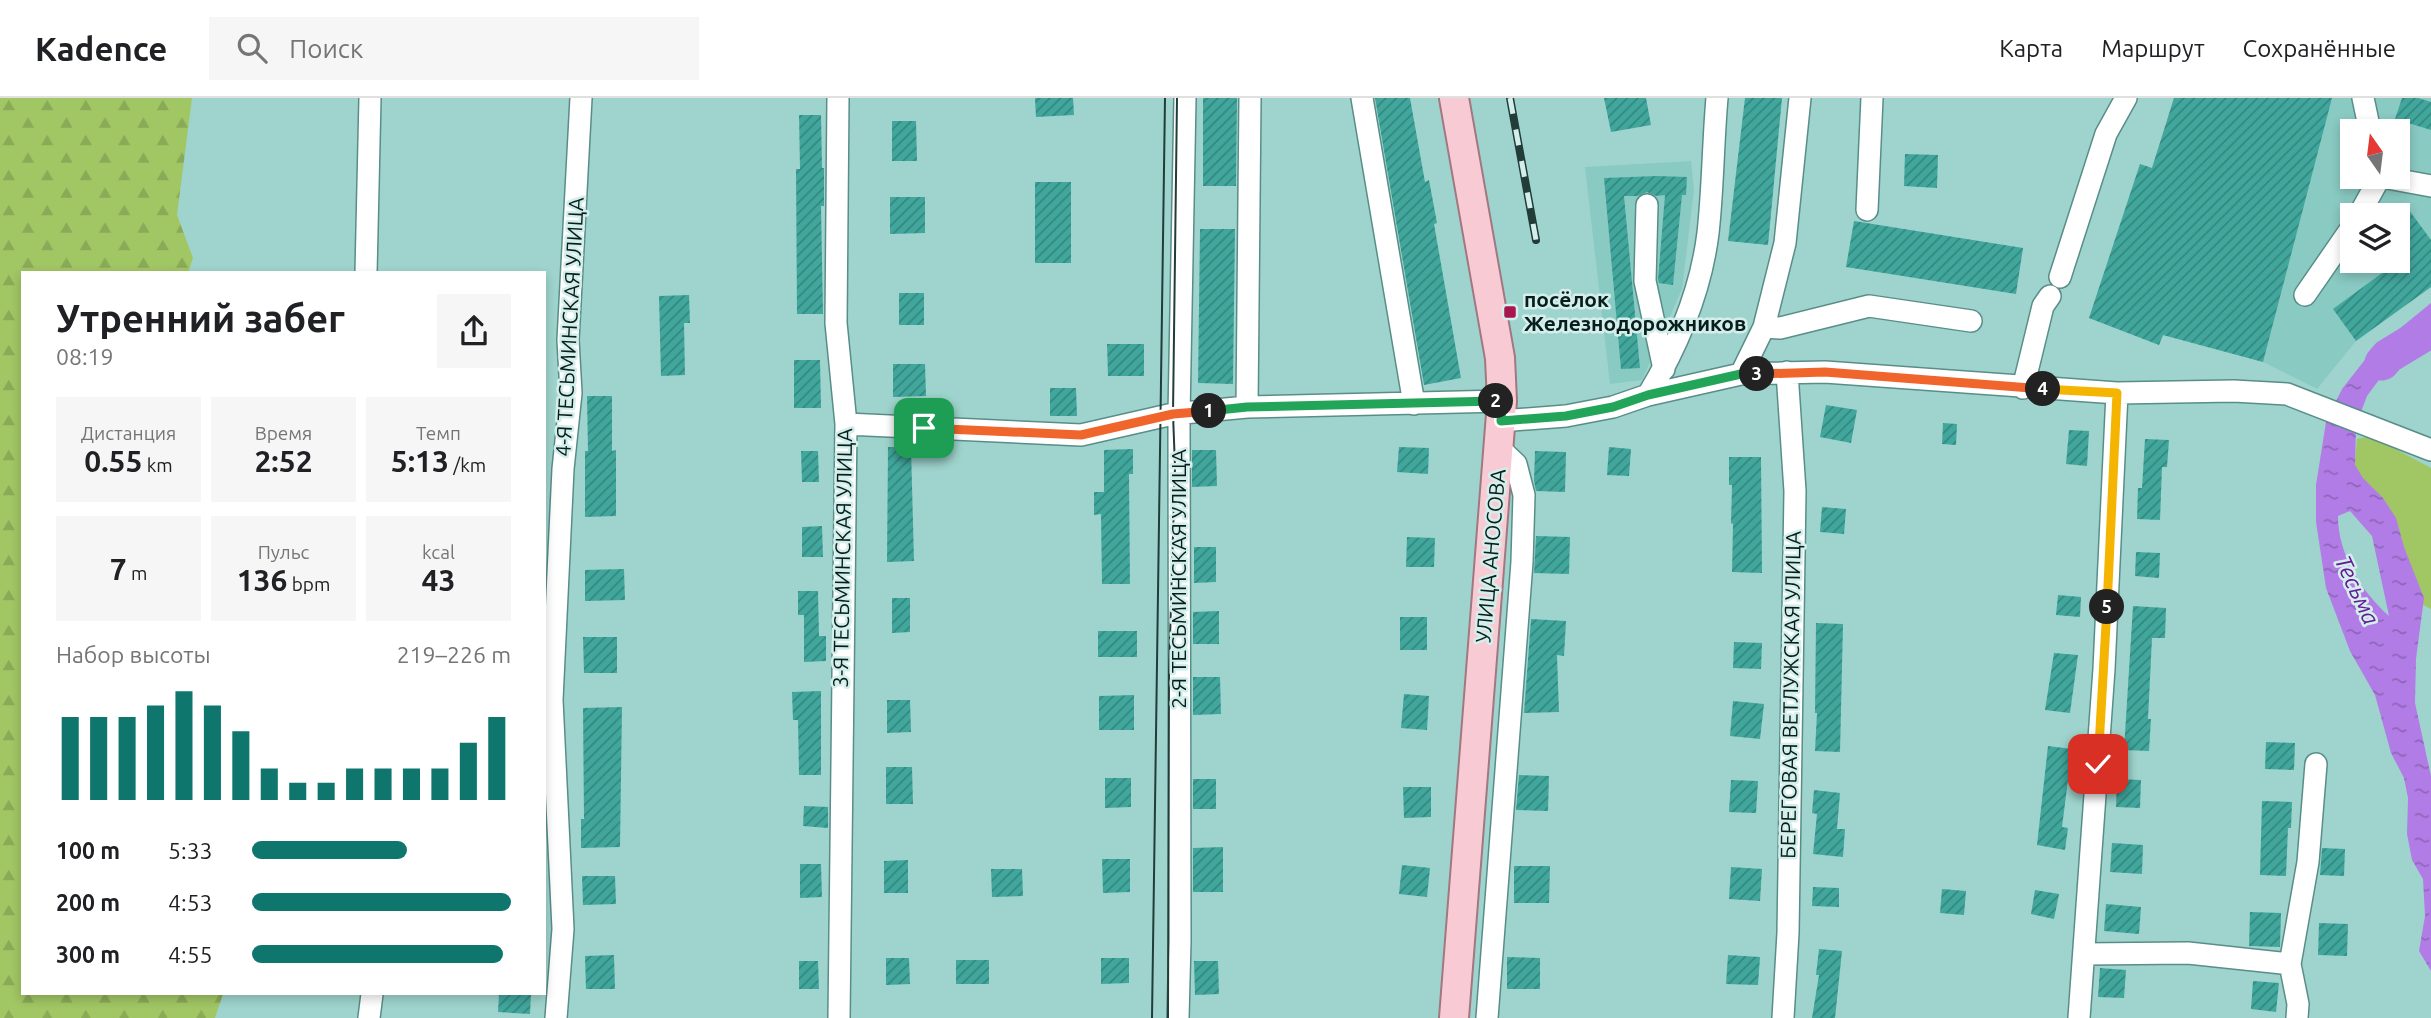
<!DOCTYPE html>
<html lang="ru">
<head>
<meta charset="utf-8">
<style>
  body { margin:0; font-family:Ubuntu,sans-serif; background:#f6f6f6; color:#202124; height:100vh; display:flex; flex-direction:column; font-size:26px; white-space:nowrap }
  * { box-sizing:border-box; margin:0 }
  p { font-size:23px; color:#757577 }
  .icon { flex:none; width:38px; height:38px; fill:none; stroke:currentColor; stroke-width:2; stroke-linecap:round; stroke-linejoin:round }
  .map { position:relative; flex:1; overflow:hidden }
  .details { position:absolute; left:21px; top:173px; width:525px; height:724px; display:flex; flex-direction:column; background:#fff; border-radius:0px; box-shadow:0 4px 10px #0003 }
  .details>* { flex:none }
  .needle { width:46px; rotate:346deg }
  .buttons { position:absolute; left:2340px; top:21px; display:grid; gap:14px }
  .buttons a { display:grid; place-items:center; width:70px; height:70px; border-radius:0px; background:#fff; box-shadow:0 4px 10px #0003; font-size:35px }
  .pin { position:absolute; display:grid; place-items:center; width:60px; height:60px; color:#fff; margin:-30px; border-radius:14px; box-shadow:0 4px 10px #0006 }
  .km { position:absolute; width:35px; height:35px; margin:-18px; border-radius:50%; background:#222; color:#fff; font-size:19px; line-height:35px; text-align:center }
  .round { display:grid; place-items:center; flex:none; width:74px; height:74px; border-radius:0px; background:#f6f6f6 }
  .head { display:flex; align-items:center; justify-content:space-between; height:119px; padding:0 35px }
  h1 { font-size:38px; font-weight:700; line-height:52px }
  .metrics { display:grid; grid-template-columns:repeat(3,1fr); gap:10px; height:119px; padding:7px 35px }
  .metrics div { display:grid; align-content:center; border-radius:0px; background:#f6f6f6; text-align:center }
  .metrics b { font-size:30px; font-weight:700 }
  .metrics small { font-size:19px; font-weight:400 }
  .metrics p { font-size:19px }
  .chart { height:196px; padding:14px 35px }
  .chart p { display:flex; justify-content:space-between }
  .chart svg { width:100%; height:126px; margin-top:7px; stroke:#0f766e; stroke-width:6 }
  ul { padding:0 35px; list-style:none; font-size:23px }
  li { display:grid; grid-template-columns:112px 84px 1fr; align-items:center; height:52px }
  li i { height:18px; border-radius:9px; background:#0f766e }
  header { display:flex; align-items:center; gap:42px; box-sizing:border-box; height:98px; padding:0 35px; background:#fff; border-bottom:2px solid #e0e0e0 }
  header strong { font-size:33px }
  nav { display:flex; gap:38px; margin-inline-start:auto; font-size:24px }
  .search { width:490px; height:63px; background:#f6f6f6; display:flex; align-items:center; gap:18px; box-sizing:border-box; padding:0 24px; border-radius:0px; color:#757577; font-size:26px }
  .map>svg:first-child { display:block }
  .built { fill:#89cac2; fill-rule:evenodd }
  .green { fill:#a1c664 }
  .forest { fill:url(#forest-firs) }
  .water { fill:url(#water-ripples); fill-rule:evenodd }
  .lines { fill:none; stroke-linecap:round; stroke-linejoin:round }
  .river { stroke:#b27ce6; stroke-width:35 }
  .building { fill:url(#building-hatch) }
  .minor-casing { stroke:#598e88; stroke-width:24 }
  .major-casing { stroke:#a17881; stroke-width:32 }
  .minor { stroke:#fff; stroke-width:21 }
  .major { stroke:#f8cbd4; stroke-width:28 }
  .tram { stroke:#213c39; stroke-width:2 }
  .rail-casing { stroke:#213c39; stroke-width:8 }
  .rail { stroke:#d4efeb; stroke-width:5; stroke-dasharray:16; stroke-linecap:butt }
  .split-1-casing { stroke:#fff; stroke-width:14 }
  .split-2-casing { stroke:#fff; stroke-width:14 }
  .split-3-casing { stroke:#fff; stroke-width:14 }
  .split-4-casing { stroke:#fff; stroke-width:14 }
  .split-5-casing { stroke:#fff; stroke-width:14 }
  .split-6-casing { stroke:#fff; stroke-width:14 }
  .split-1 { stroke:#f0652b; stroke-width:9 }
  .split-2 { stroke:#22a559; stroke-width:9 }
  .split-3 { stroke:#22a559; stroke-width:9 }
  .split-4 { stroke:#f0652b; stroke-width:9 }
  .split-5 { stroke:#f5b400; stroke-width:9 }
  .split-6 { stroke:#f5b400; stroke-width:9 }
  .poi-dot { fill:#a9164d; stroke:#d4efeb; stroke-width:2.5 }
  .labels { text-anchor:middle; stroke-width:5; stroke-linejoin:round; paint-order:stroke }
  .poi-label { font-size:21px; font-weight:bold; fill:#081e1c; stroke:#d4efeb; text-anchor:start }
  .street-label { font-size:21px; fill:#081e1c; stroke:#d4efeb }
  .water-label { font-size:23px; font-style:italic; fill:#651a99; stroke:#d4efeb }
</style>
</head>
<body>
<header>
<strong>Kadence</strong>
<div class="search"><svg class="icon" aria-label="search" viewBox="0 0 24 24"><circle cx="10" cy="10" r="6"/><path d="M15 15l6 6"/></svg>Поиск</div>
<nav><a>Карта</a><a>Маршрут</a><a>Сохранённые</a></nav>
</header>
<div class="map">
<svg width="2431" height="920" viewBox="0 0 2431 920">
  <defs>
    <pattern id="forest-firs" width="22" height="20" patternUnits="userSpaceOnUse" patternTransform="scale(1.75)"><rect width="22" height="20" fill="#a1c664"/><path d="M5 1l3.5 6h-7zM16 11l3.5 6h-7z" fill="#89aa56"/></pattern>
    <pattern id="water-ripples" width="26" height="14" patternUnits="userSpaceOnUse" patternTransform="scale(1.75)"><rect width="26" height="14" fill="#b27ce6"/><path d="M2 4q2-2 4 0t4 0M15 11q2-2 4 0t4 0" fill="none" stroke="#8f65ba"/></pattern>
    <pattern id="building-hatch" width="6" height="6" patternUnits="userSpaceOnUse" patternTransform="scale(1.75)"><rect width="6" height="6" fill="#41a79d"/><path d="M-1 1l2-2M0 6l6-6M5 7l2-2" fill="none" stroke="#34877f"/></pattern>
  </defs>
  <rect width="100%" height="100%" fill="#9ed4cd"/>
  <path class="built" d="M2174 0H2431V189L2356 243 2317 291 2263 264 2163 237 2159 247 2089 220 2140 66 2152 70ZM2352 33H2398V79H2352ZM2352 117H2398V163H2352Z
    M1691 63 1694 92 1682 191 1642 282 1610 286 1585 69Z"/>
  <path class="green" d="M2371 338 2431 370V511L2418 504 2354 372 2357 341Z"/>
  <path class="forest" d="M0 0H192L177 117 193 160 188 175H23V896H223L215 920H0Z"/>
  <path class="water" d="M2431 205V228L2390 267 2367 298 2356 327 2355 367 2363 380 2383 400 2396 420 2404 449 2424 500 2416 561 2415 605 2431 678V873L2419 853 2425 818 2423 781 2412 762 2407 736 2408 700 2404 680 2391 655 2375 597 2350 553 2326 490 2316 424V387L2326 324 2342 291 2371 254ZM2350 413 2372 438 2389 518C2361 493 2338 456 2338 418Z"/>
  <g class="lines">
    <path class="river" d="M2382 265 2388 258 2431 232"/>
  </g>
  <path class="building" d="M1035 0H1073L1074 17 1036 19Z
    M1203 0H1237L1236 88H1203Z
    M1375 0H1410L1425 84 1429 82 1437 125 1434 126 1461 280 1424 287Z
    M1604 0H1646L1651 27 1611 34Z
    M1745 0H1782L1768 147 1728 143Z
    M2174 0H2332L2263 264 2163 237 2159 247 2089 220 2140 66 2152 70Z
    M2402 0H2418L2431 4V32L2395 21Z
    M799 17H821L822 70H824V108H821L823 216H797L796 71H800Z
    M892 23H916L917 63H892Z
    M1905 56 1938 57 1937 90 1904 88Z
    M1657 78 1687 79 1686 97H1682L1673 187 1659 185 1658 182 1665 97 1656 98 1647 94 1638 98H1624L1640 270 1621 271 1604 80Z
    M1035 84H1071V165H1035Z
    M890 99H925V135L890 136Z
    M2409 112 2431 142V189L2356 243 2333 211 2389 170 2384 163H2398V120Z
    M1854 123 2023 150 2016 196 1846 169Z
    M1200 131H1235L1233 286 1198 285Z
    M899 195H924V227H899Z
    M689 197 690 225H684L685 277 661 278 659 198Z
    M1107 246H1144V278H1108Z
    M794 262H820L821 310H794Z
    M893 266H925L926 298 893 299Z
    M1050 290H1076L1077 318H1050Z
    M587 298H612V353L616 352V418L585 419V353H588Z
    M1826 307 1857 312 1851 345 1820 339Z
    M1943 325 1957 326 1956 347 1942 346Z
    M2069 332 2089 333 2087 368 2066 366Z
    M2145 341 2169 342 2167 369H2162L2160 422 2137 421 2138 390H2142Z
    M888 349H911L914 463 887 464Z
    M1399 349 1429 350 1428 376 1397 374Z
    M1609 349 1631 351 1629 378 1607 377Z
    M1133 351V376H1129L1130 486H1102L1101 416 1094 417V394H1104V352Z
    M1192 352H1216L1217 388 1192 389Z
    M801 353H818L819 384H802Z
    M1535 353 1566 354 1565 394 1536 393 1534 383Z
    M1729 359H1761L1762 475 1732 474 1733 426 1731 425 1732 387H1729Z
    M1822 409 1846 411 1844 436 1820 434Z
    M822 428 823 459H802V429Z
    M1536 438 1570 439 1569 476 1534 475Z
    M1407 439 1435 440 1434 469H1406Z
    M1194 449H1216V484L1194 485Z
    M2136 454 2160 455 2159 480 2135 478Z
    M624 471 625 502 585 503V472Z
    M798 493H818L819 538H826V563L804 564V517H798Z
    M2058 497 2081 499 2080 519 2056 517Z
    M892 500H910V534L892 535Z
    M2133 508 2166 510 2165 540H2152L2148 621H2151L2149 653 2124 652Z
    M1219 513V546H1193V514Z
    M1400 519H1427V552H1400Z
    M1531 521 1566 523 1564 558 1557 557 1559 614 1524 615Z
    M1816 525 1843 526 1840 654 1815 653 1817 615H1815Z
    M1098 533H1137V559H1098Z
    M583 539H617V575H584Z
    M1734 544 1762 545 1761 571 1733 570Z
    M2054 555 2078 557 2070 615 2045 612Z
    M1193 579H1220L1221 616 1193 617Z
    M821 593V677H799L798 622H793L792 594Z
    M1404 596 1429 598 1427 632 1401 630Z
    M1134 597V632H1099V598Z
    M887 602H910L911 634 887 635Z
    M1733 603 1764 606 1760 641 1730 638Z
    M622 609 620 749 581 750V721H584L583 610Z
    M2266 644 2295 645 2294 672 2265 671Z
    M2048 648 2072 651 2062 729 2068 730 2065 752 2037 747Z
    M886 669H912L913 706H886Z
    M1519 677 1549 678 1548 713 1516 712Z
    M1105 680H1131V709L1105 710Z
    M1193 681H1216V711H1193Z
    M2117 681 2141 682 2140 710 2116 709Z
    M1731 682 1758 683 1756 715 1729 714Z
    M1403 689H1431V719L1404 720Z
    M1814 692 1840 695 1837 731H1845L1843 759 1813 756 1817 716 1812 715Z
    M2262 703 2292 704 2291 730H2288L2286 778 2260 777Z
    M804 708 828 709V730L803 728Z
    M2112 745 2143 747 2142 776 2110 774Z
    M1223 749V794H1193V750Z
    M2322 750 2345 751 2344 778 2320 777Z
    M1102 761H1130V794L1103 795Z
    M908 762V795H884V763Z
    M800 766H821L822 799 800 800Z
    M1402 767 1430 770 1427 799 1399 796Z
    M1514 768H1550L1549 805H1514Z
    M1731 769 1762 771 1760 803 1729 801Z
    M991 771H1022L1023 798 992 799Z
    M582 778H615L616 806 583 807Z
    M1813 789 1839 790V809L1812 808Z
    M1942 791 1966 793 1964 817 1940 815Z
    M2035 792 2059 796 2054 821 2031 816Z
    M2106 806 2141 809 2139 836 2104 833Z
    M2250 814 2281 815 2280 849 2249 848Z
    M2319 825 2348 826 2347 858 2318 857Z
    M1819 851 1842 853 1835 920H1812L1819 877H1816Z
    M614 857 615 891H586L585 858Z
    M1728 857 1760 859 1758 887 1726 886Z
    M1507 859 1540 860V891H1507Z
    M886 860H909L910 886 886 887Z
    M1101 860H1129V885L1101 886Z
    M956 862H989V886H956Z
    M799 863H818L819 891H799Z
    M1194 863H1218L1219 896 1195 897Z
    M2100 870 2126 872 2124 900 2098 899Z
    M2253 883 2279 885 2276 914 2251 911Z
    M499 896H531L530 916 498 914Z"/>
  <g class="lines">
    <defs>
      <path id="minor" d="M838 0 836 225 846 326 839 920
        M1362 0 1414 306
        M2363 0 2370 33
        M2382 79 2431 88
        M1647 107 1645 183 1664 271
        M1867 112 1872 0
        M2359 117 2380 79
        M366 175 370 0
        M2060 179 2106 36 2126 0
        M2305 197 2352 129
        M1764 229 1785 145 1800 0
        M1741 276 1764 229 1780 230 1869 208 1971 223
        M2023 290 2043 208 2050 198
        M1648 297C1677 249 1701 192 1708 135 1713 91 1713 45 1717 0
        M1247 309 1250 0
        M1501 323 1566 318 1613 309 1648 297 1741 276 1825 274 2117 295 2234 293 2287 296 2431 352
        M846 326 1081 337 1173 316 1247 309 1502 303
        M2084 856 2188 855 2290 866
        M369 920 372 896
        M556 920 563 831 552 602 563 371 571 295 568 242 581 0
        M1178 920 1180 843 1179 317 1185 0
        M1487 920 1522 464 1524 397 1516 366 1499 350
        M1783 920 1788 835 1795 393 1787 274
        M2079 920 2104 571 2117 295
        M2297 920 2298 906 2290 866 2308 764 2316 666"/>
      <path id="major" d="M1454 920 1502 303 1500 260 1454 0"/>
    </defs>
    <use href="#minor" class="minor-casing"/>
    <use href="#major" class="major-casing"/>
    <use href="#minor" class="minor"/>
    <use href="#major" class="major"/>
    <path class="tram" d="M1152 920 1165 0
      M1168 920 1169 574 1175 369 1173 316 1177 0"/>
    <defs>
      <path id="rail" d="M1510 0 1536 142"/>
    </defs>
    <use href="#rail" class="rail-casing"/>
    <use href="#rail" class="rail"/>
  </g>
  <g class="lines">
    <defs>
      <path id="split-1" d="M924 330 1081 337 1173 316 1209 313"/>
      <path id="split-2" d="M1209 313 1247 309 1496 303"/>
      <path id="split-3" d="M1496 303H1502L1501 323 1566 318 1613 309 1648 297 1741 276H1757"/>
      <path id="split-4" d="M1757 276 1825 274 2043 291"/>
      <path id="split-5" d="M2043 291 2117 295 2107 509"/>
      <path id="split-6" d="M2098 666 2107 509"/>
    </defs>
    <use href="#split-1" class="split-1-casing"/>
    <use href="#split-2" class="split-2-casing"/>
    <use href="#split-3" class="split-3-casing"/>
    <use href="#split-4" class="split-4-casing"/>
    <use href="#split-5" class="split-5-casing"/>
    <use href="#split-6" class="split-6-casing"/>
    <use href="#split-1" class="split-1"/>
    <use href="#split-2" class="split-2"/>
    <use href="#split-3" class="split-3"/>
    <use href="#split-4" class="split-4"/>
    <use href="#split-5" class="split-5"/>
    <use href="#split-6" class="split-6"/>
  </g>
  <rect class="poi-dot" x="1503" y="207" width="14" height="14" rx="3.5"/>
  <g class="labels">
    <g class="poi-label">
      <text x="1524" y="209">посёлок<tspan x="1524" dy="24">Железнодорожников</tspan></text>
    </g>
    <g class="street-label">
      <text transform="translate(570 229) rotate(-87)" y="7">4-Я ТЕСЬМИНСКАЯ УЛИЦА</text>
      <text transform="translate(1491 458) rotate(-85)" y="7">УЛИЦА АНОСОВА</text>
      <text transform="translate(843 460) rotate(-89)" y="7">3-Я ТЕСЬМИНСКАЯ УЛИЦА</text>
      <text transform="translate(1179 481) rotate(-90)" y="7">2-Я ТЕСЬМИНСКАЯ УЛИЦА</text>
      <text transform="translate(1791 597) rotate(-89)" y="7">БЕРЕГОВАЯ ВЕТЛУЖСКАЯ УЛИЦА</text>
    </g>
    <g class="water-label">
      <text transform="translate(2357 492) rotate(65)" y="8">Тесьма</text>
    </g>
  </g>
</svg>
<div class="buttons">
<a><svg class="needle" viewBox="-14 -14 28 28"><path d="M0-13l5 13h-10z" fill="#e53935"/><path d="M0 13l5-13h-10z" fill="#757577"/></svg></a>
<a><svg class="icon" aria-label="layers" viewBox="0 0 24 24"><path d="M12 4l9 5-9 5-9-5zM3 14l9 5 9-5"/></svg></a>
</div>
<div class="pin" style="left:924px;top:330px;background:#1e9e55"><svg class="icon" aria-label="arrive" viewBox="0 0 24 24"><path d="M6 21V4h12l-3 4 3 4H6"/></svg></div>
<div class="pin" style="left:2098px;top:666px;background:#d93025"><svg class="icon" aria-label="check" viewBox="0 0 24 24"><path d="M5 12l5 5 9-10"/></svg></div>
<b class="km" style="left:1209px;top:313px">1</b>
<b class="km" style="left:1496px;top:303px">2</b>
<b class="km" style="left:1757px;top:276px">3</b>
<b class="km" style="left:2043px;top:291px">4</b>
<b class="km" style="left:2107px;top:509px">5</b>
<section class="details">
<div class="head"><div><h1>Утренний забег</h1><p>08:19</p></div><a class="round"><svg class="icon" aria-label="share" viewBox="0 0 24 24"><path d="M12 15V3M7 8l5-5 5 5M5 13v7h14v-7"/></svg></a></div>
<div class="metrics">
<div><p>Дистанция</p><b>0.55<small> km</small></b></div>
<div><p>Время</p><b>2:52</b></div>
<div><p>Темп</p><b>5:13<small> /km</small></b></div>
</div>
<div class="metrics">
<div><b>7<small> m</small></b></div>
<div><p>Пульс</p><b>136<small> bpm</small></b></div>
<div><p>kcal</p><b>43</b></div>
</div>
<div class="chart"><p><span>Набор высоты</span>219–226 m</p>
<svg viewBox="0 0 160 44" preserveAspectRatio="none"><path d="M5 44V15M15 44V15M25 44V15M35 44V11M45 44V6M55 44V11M65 44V20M75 44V33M85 44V38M95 44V38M105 44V33M115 44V33M125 44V33M135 44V33M145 44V24M155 44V15"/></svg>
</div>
<ul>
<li><b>100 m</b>5:33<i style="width:60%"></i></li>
<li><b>200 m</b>4:53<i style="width:100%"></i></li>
<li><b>300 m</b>4:55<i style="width:97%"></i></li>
</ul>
</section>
</div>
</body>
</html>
